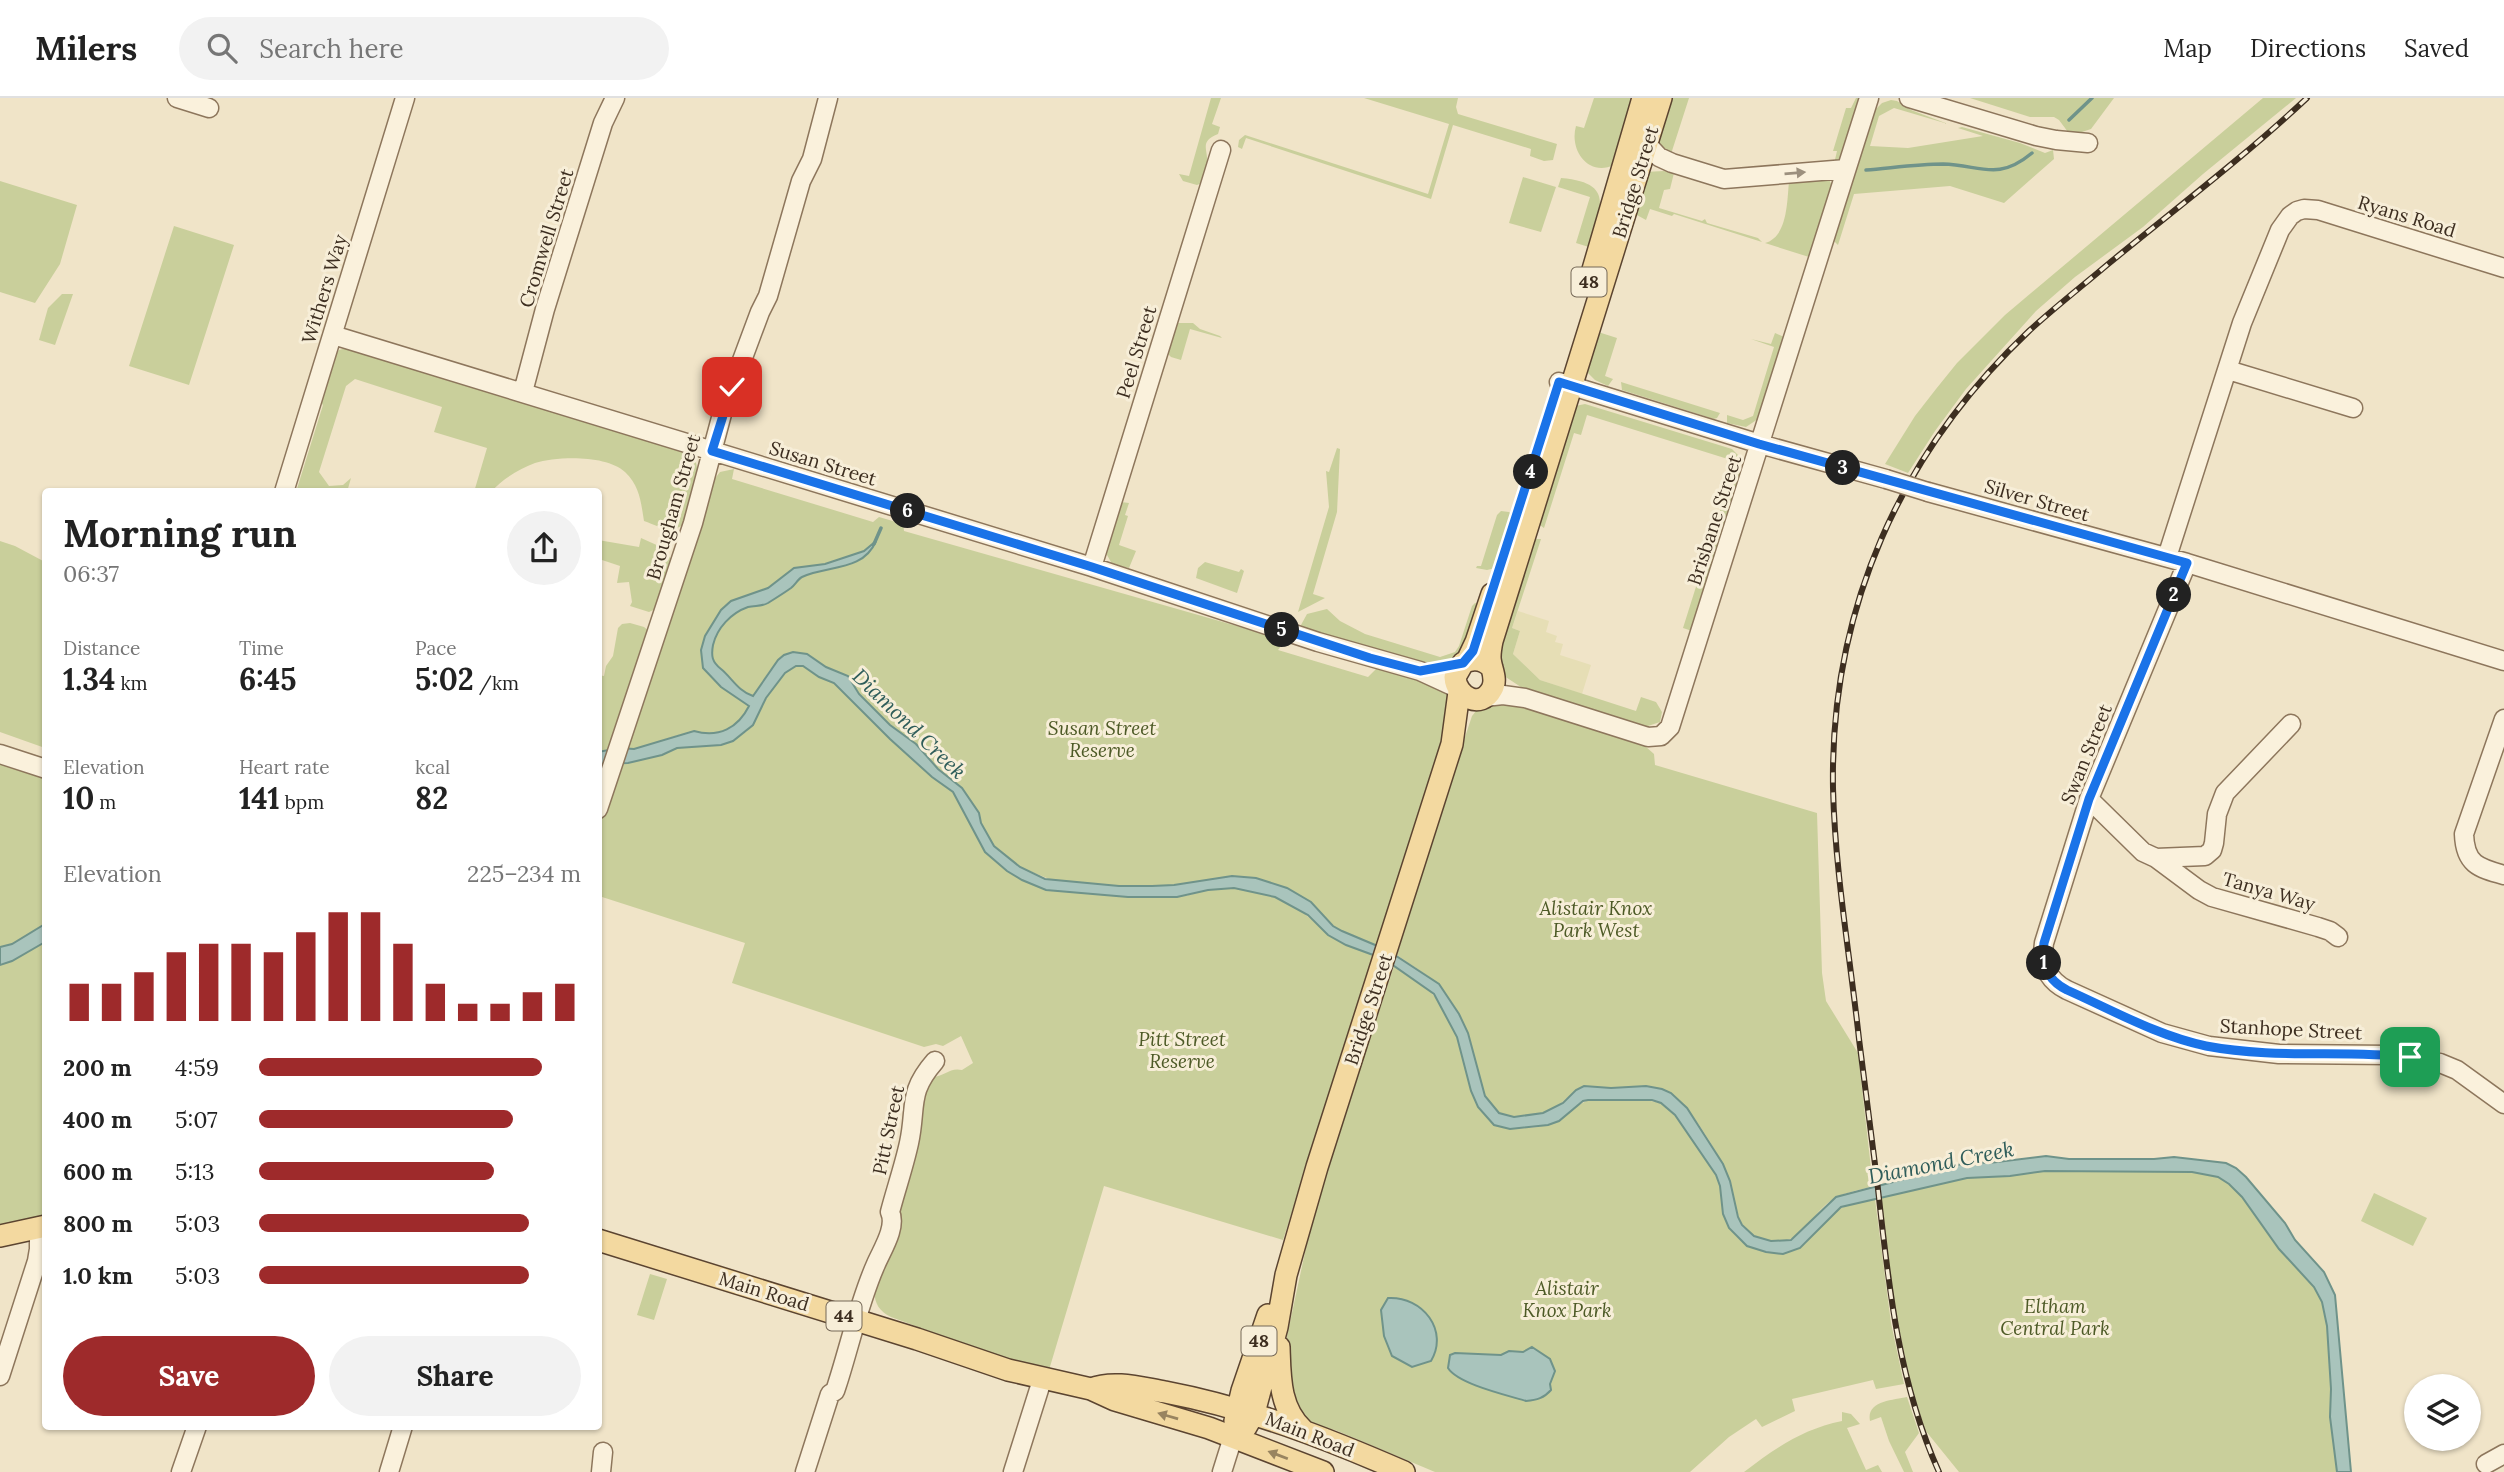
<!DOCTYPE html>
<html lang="en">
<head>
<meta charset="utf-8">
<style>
  body { margin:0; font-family:Lora,serif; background:#f2f2f2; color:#222; height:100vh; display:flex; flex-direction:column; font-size:26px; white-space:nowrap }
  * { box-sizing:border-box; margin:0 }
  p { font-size:23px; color:#767676 }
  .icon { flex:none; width:38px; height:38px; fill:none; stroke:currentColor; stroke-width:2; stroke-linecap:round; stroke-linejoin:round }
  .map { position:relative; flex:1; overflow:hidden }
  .side { position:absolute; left:42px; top:390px; width:560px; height:942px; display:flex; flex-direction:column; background:#fff; border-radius:7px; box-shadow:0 2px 5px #0004 }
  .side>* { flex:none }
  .controls { position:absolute; left:2404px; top:1276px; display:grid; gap:14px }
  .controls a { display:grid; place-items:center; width:77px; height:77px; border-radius:50%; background:#fff; box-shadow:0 2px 5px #0004; font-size:35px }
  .pin { position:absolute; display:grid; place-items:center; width:60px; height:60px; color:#fff; margin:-30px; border-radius:14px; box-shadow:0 4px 10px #0006 }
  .km { position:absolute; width:35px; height:35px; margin:-18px; border-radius:50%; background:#222; color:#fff; font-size:19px; line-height:35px; text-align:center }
  .round { display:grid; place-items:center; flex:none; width:74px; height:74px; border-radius:37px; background:#f2f2f2 }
  .overview { display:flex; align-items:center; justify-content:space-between; height:119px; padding:0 21px }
  h1 { font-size:38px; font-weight:700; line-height:52px }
  .figures { display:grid; grid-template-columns:repeat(3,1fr); gap:10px; height:119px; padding:7px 21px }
  .figures div { display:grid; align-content:center }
  .figures b { font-size:30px; font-weight:700 }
  .figures small { font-size:19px; font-weight:400 }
  .figures p { font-size:19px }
  .chart { height:196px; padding:14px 21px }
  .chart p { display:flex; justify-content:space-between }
  .chart svg { width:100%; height:126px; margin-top:7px; stroke:#9e2a2b; stroke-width:6 }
  .cta { display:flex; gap:14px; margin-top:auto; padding:14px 21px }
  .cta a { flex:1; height:80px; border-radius:42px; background:#9e2a2b; color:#fff; font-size:28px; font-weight:700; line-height:80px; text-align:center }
  .cta a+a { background:#f2f2f2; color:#222 }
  ul { padding:0 21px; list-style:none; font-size:23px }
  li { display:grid; grid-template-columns:112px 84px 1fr; align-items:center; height:52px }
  li i { height:18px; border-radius:9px; background:#9e2a2b }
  header { display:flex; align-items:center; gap:42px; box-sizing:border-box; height:98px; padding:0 35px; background:#fff; border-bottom:2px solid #e0e0e0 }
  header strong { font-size:33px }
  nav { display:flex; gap:38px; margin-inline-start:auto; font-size:24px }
  .search { width:490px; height:63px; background:#f2f2f2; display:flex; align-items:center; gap:18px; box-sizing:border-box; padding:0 24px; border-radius:38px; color:#767676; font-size:26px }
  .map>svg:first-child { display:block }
  .farmland { fill:#e6deb5 }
  .green { fill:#c9cf9b }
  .water { fill:#a9c4bc; stroke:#6f938a; stroke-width:2 }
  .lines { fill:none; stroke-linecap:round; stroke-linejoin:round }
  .stream { stroke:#6f938a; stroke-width:3.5 }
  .minor-casing { stroke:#8d765c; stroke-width:21 }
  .major-casing { stroke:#5b4430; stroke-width:24 }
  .minor { stroke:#faf1dc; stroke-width:18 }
  .major { stroke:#f3d9a0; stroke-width:21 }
  .rail-casing { stroke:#3d2e20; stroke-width:6 }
  .rail { stroke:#f7eed8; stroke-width:3.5; stroke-dasharray:10; stroke-linecap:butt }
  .minor-bridge-casing { stroke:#8d765c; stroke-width:21; stroke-linecap:butt }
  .minor-bridge { stroke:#faf1dc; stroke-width:18 }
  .oneway { fill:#9c907e }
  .oneway2 { fill:#988460 }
  .route-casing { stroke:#fff; stroke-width:14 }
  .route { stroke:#1a73e8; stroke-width:9 }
  .labels { text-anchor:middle; stroke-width:6; stroke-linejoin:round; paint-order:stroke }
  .shield { fill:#f7eed8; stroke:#756857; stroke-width:2 }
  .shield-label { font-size:18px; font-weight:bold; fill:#3d2e20 }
  .street-label { font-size:19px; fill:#3d2e20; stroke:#f7eed8 }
  .park-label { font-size:19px; font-style:italic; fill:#4d5a26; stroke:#f7eed8 }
  .water-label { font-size:21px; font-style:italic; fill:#2f5d5a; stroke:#f7eed8 }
</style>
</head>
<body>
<header>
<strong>Milers</strong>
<div class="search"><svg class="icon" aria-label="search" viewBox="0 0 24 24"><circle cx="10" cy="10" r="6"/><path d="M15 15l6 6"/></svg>Search here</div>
<nav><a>Map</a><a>Directions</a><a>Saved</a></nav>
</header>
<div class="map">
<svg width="2504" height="1374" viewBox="0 0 2504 1374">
  <rect width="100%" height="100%" fill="#f0e4c8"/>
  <path class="farmland" d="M1518 513 1549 523 1546 534 1557 538 1555 544 1563 546 1560 557 1591 567 1582 596 1540 582 1513 556 1520 533 1512 530Z"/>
  <path class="green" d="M1211 0H1221L1212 26 1220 29 1218 36C1198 44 1209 52 1207 67 1207 73 1203 80 1202 85L1197 87 1183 83 1179 76 1189 78Z
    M1364 0H1458L1456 9 1458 16 1557 46 1553 62 1544 63 1530 58 1531 51 1453 27 1431 101 1246 40 1242 51 1238 49 1239 42 1245 37 1428 96 1449 26Z
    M1594 0H1635L1614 67C1588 79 1569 52 1576 28L1584 30Z
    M1667 0H1689L1671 56 1657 52Z
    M1856 0H1862L1841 61 1834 66 1837 53H1833L1846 10H1851Z
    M1970 0H2114L2091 31 2076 36 2068 34 2059 22 2054 19H2030Z
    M2263 0H2296L2203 76 2143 129 2075 179 2036 213 1966 291 1935 333 1908 375 1885 366 1915 318 1936 291 1957 265 2005 217Z
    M1891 2 1897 3 1911 12 1948 26 1894 10 1879 18 1870 48 1908 50 1983 38 1958 30 1962 29 2020 45 2045 55 2053 52 2054 61 2004 105 1950 88 1854 96 1838 147 1833 142 1874 13 1882 5Z
    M1664 73 1674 75 1670 91 1664 92 1659 110 1702 123 1705 121 1707 125 1758 140 1762 144 1674 116 1672 118 1650 111 1646 122 1635 116 1645 74Z
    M1523 79 1556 89 1541 134 1509 125Z
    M1828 79 1832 88 1809 159 1765 145C1788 139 1787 102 1789 84Z
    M1561 80C1616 85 1599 109 1592 150L1576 145 1590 99 1558 89Z
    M0 83 77 107 60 166 35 205 0 194Z
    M174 128 234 147 189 287 129 268Z
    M62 196H73L55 247 39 242 48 210Z
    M1177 225H1193L1200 231 1220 238 1222 240 1190 231 1181 262 1171 259 1167 255Z
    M1595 233 1617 240 1605 278 1613 281 1608 288 1595 282 1585 272Z
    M1775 235 1784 239 1758 321 1746 329 1727 325V317L1743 322 1753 318 1774 249 1751 241 1771 246Z
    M346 250 689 354C708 371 690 405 684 426 670 437 659 428 644 423 641 405 640 388 625 374 607 357 558 358 535 365 520 371 503 380 491 394H474L487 350 434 334 442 309 355 281 346 288 319 374 329 388 343 387 351 380 347 394 327 392 326 394H296L323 307 319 303 334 258 339 252Z
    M1621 284 1720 315 1717 320 1714 321 1622 292Z
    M1585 306 1732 351 1741 360 1740 378 1692 533 1683 530 1734 368 1731 362 1587 317 1581 337 1574 335 1544 430 1537 425 1575 308Z
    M1337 350 1340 351 1337 414 1313 496 1325 500 1298 514 1329 409 1326 373 1329 374Z
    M734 371 732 381 873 424 879 419 903 426 904 433 1286 542 1278 552 1368 579 1377 570 1439 589 1450 597 1443 639 1411 736 1390 820 1377 847 1361 843 1342 833 1333 828 1311 804 1288 790 1256 780 1232 778 1174 787 1119 788 1054 783 1020 769 994 748 981 725 979 715 962 690 938 671 916 646 890 627 859 596 848 578 826 569 807 556 792 554 770 572 753 598 742 622 733 630 714 635 682 636 634 651 623 650 713 383 720 374Z
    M1121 404 1129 405 1125 417 1128 418 1119 447 1136 453 1129 470 1112 466 1106 455Z
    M1501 413 1509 414 1512 417 1495 470 1487 472 1476 470 1477 468H1481L1497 417Z
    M641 440 661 449 673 463 658 510 649 514 630 508 632 504 629 484 617 485 620 468 599 461 598 442 639 449Z
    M1535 441H1541L1512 530 1520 533 1513 556 1540 582 1636 613 1641 599 1656 604 1662 614 1660 624 1645 629 1524 591 1501 576 1495 562 1529 445Z
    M0 443 15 448 45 464V650L0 634Z
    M1205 464 1239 474 1241 471 1244 473 1237 495 1196 480 1198 470Z
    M1475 505 1481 507C1476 528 1472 549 1453 563 1435 575 1326 538 1302 530L1301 527 1307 516 1327 511 1340 523 1365 536 1440 559 1455 554 1459 548 1472 508Z
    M630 525 644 529 649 533 614 651 599 654 598 577 604 578 606 568 613 558 618 530 622 526Z
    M797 568H803L819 579 834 584 890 641 932 679 953 694 985 754 1007 773 1022 782 1046 792 1128 799 1185 798 1208 792 1234 790 1250 792 1275 799 1298 810 1329 837 1346 847 1374 856 1283 1142 1104 1088 1049 1272C994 1259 943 1238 891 1219 879 1213 875 1206 874 1193L920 999 933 979C945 978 950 969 962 972L973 965 961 938 943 948 936 946 924 949 732 885 745 845 599 798V727L618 665 662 657 677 650 721 647 733 643 747 633 777 583 790 570Z
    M1510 604 1645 648 1654 656 1655 667 1817 715 1822 875 1826 903 1858 955 1873 1088C1858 1093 1842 1094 1829 1104 1809 1119 1801 1148 1771 1143 1732 1137 1739 1107 1728 1078 1722 1061 1685 998 1667 995 1652 992 1612 987 1598 990 1589 992 1575 994 1568 999 1562 1004 1558 1009 1551 1012 1538 1019 1512 1023 1499 1015 1478 1004 1477 960 1469 938 1463 922 1454 906 1443 892 1433 878 1411 868 1397 857L1404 834 1401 832 1472 618 1480 608Z
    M0 662 46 678 45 1119 0 1128Z
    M1394 868 1427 890 1441 906 1457 939 1468 981 1510 1031 1539 1029 1588 1002 1641 1001 1661 1005 1682 1024 1716 1077 1720 1088 1723 1116 1735 1137 1747 1148 1766 1154 1783 1156 1805 1146 1834 1113 1851 1106 1875 1101 1891 1225 1904 1286 1876 1291 1873 1282 1792 1301 1795 1313 1762 1329 1756 1321 1729 1339 1690 1374H1435L1335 1332 1309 1326 1295 1316 1285 1253 1287 1238 1312 1122 1374 919H1377Z
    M2038 1063 2227 1076 2328 1205 2344 1374H1959L1925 1332 1911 1287 1894 1207 1880 1091Z
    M2374 1095 2427 1120 2413 1148 2361 1123Z
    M650 1176 667 1181 654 1222 637 1217Z
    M1907 1299 1919 1335 1905 1354 1913 1374H1904L1889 1343 1881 1319 1870 1323C1866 1303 1893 1302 1907 1299Z
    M1842 1314 1851 1316 1860 1326 1847 1330 1866 1372 1878 1367 1882 1374H1744C1775 1350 1803 1331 1842 1323Z"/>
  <path class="water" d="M876 443C863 474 827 467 802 479 798 481 795 487 791 490 784 495 776 500 768 505 761 509 755 507 748 509 731 515 717 530 713 547 711 558 712 564 721 571 732 580 738 593 753 598L778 562 784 557 793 554 807 556 826 569 848 578 859 596 890 627 916 646 938 671 962 690 979 715 981 725 994 748 1020 769 1045 781 1119 788H1152L1174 787 1232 778 1256 780 1287 790 1311 804 1333 828 1342 833 1387 852 1439 886 1459 916 1468 935 1485 998 1499 1015 1514 1019 1543 1015 1563 1005 1576 992 1584 988 1611 990 1646 988 1662 991 1671 995 1687 1010 1723 1066 1730 1083 1738 1119 1742 1127 1754 1138 1771 1143 1791 1142 1836 1099 1969 1064 1989 1065 2046 1058 2069 1061H2154L2174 1059 2226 1065 2236 1070 2246 1079 2285 1125 2295 1142 2324 1174 2335 1197 2351 1374H2337L2330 1319 2331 1291 2327 1228 2322 1204 2314 1189 2279 1151 2242 1099 2229 1086 2218 1079 2192 1074 2045 1073 2010 1078 1967 1080 1841 1109 1800 1150 1783 1156 1766 1154 1747 1148 1729 1130 1723 1116 1720 1088 1716 1077 1675 1017 1661 1005 1652 1002H1588L1583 1003 1559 1023 1548 1027 1510 1031 1494 1027 1478 1009 1471 993 1457 939 1434 896 1384 861 1346 847 1328 837 1308 817 1275 799 1234 790 1208 792 1177 799H1128L1046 792 1022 782 1007 773 985 754 953 694 932 679 890 641 834 585 819 579 803 568H796L785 575 766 600 753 627 733 643 721 647 677 650 662 657 628 665 599 666 598 654 619 650 634 651 694 633C719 640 738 630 749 608L721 589 703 570 701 552 705 538 721 512 731 503 768 490 794 470 825 466 864 453Z
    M45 826V844L12 863 0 867V849L12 846Z
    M1388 1200C1423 1198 1449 1233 1431 1263L1412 1269 1392 1258 1384 1238 1381 1212Z
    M1532 1249 1550 1261 1555 1273 1550 1286 1551 1292C1544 1300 1537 1302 1526 1303 1506 1297 1458 1286 1448 1270L1450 1257 1455 1255 1501 1257 1509 1253 1523 1254Z"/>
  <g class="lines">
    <path class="stream" d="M2069 22 2092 0
      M1866 72C1891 70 1918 66 1943 66 1981 67 1997 84 2032 55
      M874 446 881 430"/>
    <defs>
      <path id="minor" d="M177 0 209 10
        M1909 0 2036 38 2056 42 2088 45
        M1647 46 1659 59 1672 65 1724 81 1846 71
        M333 237 1092 469 1318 544 1420 573 1457 590
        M2228 272 2353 310
        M1559 284 1760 346 1886 381
        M523 294 545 211 603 25 615 0
        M284 394 405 0
        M1928 394 2187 465 2504 563
        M2167 459 2242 225 2280 132 2290 118 2297 113 2304 111 2318 112 2504 170
        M2187 465 2089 701 2044 845C2041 866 2047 882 2067 892L2162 935 2209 948 2279 956 2391 957 2440 965 2457 972 2504 1006
        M1092 469 1221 52
        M1485 599 1503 597 1525 600 1648 639 1661 638 1670 629 1869 0
        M2504 621 2464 736C2465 766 2478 770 2504 777
        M0 656 46 671
        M2089 701 2143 754 2156 760 2205 758 2212 752 2214 745 2217 716 2225 695 2291 626
        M598 711 693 425 722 316 760 214 768 198 801 83 812 61 828 0
        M2156 760 2199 792 2212 799 2318 829 2330 833 2338 839
        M0 1278 37 1163 39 1151V1129
        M2486 1366 2504 1356
        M181 1374 197 1328
        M389 1374 403 1328
        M601 1374 603 1354
        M805 1374 830 1296 835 1293 837 1287C850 1247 859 1204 876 1166 882 1152 897 1129 890 1114 896 1091 904 1068 909 1045 917 1008 907 995 935 963
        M1013 1374 1042 1282
        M1222 1374 1233 1339"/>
      <path id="major" d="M1592 175 1643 0
        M1467 563 1476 544 1492 496
        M1492 570C1484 561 1474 559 1463 565L1455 579C1456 599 1481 612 1492 591 1498 580 1490 570 1490 559 1490 554 1491 548 1492 543L1661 0
        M0 1138 46 1128
        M598 1142 917 1241 1008 1272 1091 1291 1115 1302 1209 1330 1323 1374
        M1279 1249C1280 1278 1279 1310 1303 1332
        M1091 1291C1114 1282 1141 1290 1165 1294 1249 1310 1326 1340 1404 1374
        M1235 1323 1242 1293 1268 1217
        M1233 1339 1246 1329 1254 1315 1277 1229 1286 1177 1317 1069 1452 646 1459 594"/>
    </defs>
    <use href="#minor" class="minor-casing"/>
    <use href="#major" class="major-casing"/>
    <use href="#minor" class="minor"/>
    <use href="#major" class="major"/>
    <defs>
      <path id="rail" d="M1939 1374C1897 1281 1888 1182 1877 1082 1871 1035 1865 988 1859 941 1850 858 1835 774 1833 690 1830 512 1900 355 2029 233 2054 210 2081 189 2107 167 2174 112 2244 59 2307 0"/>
    </defs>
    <use href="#rail" class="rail-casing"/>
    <use href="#rail" class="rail"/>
    <defs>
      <path id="minor-bridge" d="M1886 381 1928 394"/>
    </defs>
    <use href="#minor-bridge" class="minor-bridge-casing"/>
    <use href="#minor-bridge" class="minor-bridge"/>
  </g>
  <defs><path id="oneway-solid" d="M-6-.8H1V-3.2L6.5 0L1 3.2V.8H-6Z" transform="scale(1.75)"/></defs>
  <use class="oneway" href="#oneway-solid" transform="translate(1795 75) rotate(-5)"/>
  <g class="oneway2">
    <use href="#oneway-solid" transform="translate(1168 1318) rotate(-164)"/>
    <use href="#oneway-solid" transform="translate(1278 1357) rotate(-159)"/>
  </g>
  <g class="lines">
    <defs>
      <path id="route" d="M732 289 712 353 1092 469 1370 560 1420 573 1463 565 1473 553 1559 284 1759 346 2187 465 2089 701 2044 845C2041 866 2047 882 2067 892 2112 912 2158 938 2206 948 2274 961 2343 952 2410 959"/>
    </defs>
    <use href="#route" class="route-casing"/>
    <use href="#route" class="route"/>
  </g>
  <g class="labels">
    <g class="shield">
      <rect x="1571.5" y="169.5" width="35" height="29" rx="5"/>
      <rect x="826.5" y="1203.5" width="35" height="29" rx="5"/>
      <rect x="1241.5" y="1228.5" width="35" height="29" rx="5"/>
    </g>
    <g class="shield-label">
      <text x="1589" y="190">48</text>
      <text x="844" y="1224">44</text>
      <text x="1259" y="1249">48</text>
    </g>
    <g class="street-label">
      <text transform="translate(1635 84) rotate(-73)" y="7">Bridge Street</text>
      <text transform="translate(2407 118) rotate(17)" y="7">Ryans Road</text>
      <text transform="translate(546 140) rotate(-73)" y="7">Cromwell Street</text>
      <text transform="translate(324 191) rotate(-73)" y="7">Withers Way</text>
      <text transform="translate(1136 254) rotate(-73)" y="7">Peel Street</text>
      <text transform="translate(823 365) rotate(17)" y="7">Susan Street</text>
      <text transform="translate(2037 402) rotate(16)" y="7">Silver Street</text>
      <text transform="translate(673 409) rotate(-74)" y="7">Brougham Street</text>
      <text transform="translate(1714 422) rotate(-72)" y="7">Brisbane Street</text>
      <text transform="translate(2086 656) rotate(-68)" y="7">Swan Street</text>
      <text transform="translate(2269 793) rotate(16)" y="7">Tanya Way</text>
      <text transform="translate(1368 911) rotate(-72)" y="7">Bridge Street</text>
      <text transform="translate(2291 931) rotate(3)" y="7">Stanhope Street</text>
      <text transform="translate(888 1032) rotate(-78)" y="7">Pitt Street</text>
      <text transform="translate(764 1193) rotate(17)" y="7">Main Road</text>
      <text transform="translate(1310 1336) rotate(21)" y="7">Main Road</text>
    </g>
    <g class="park-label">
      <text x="1102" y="637">Susan Street<tspan x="1102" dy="22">Reserve</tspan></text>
      <text x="1596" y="817">Alistair Knox<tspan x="1596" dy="22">Park West</tspan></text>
      <text x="1182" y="948">Pitt Street<tspan x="1182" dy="22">Reserve</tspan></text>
      <text x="1567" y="1197">Alistair<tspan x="1567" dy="22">Knox Park</tspan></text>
      <text x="2055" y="1215">Eltham<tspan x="2055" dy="22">Central Park</tspan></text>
    </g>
    <g class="water-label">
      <text transform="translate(909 626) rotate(44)" y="7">Diamond Creek</text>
      <text transform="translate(1941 1065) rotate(-11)" y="7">Diamond Creek</text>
    </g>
  </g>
</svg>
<div class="controls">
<a><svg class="icon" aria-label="layers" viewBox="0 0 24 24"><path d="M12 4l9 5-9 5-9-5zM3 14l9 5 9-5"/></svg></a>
</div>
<div class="pin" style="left:2410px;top:959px;background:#1e9e55"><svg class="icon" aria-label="arrive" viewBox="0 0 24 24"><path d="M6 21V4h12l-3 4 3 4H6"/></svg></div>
<div class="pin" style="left:732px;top:289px;background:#d93025"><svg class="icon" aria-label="check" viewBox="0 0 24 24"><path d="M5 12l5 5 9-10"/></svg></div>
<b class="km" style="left:2044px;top:865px">1</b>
<b class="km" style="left:2174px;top:497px">2</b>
<b class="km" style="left:1843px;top:370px">3</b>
<b class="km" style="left:1531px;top:374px">4</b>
<b class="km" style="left:1282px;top:532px">5</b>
<b class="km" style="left:908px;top:413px">6</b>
<section class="side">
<div class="overview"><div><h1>Morning run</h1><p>06:37</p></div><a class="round"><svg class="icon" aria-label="share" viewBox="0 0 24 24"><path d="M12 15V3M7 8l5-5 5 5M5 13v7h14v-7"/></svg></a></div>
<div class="figures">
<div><p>Distance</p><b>1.34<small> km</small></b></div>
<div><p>Time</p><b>6:45</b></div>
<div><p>Pace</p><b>5:02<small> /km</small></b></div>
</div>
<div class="figures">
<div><p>Elevation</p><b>10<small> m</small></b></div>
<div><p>Heart rate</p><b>141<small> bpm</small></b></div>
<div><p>kcal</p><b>82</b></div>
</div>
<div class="chart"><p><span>Elevation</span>225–234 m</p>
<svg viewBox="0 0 160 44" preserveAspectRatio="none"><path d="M5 44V31M15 44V31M25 44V27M35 44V20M45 44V17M55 44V17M65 44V20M75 44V13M85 44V6M95 44V6M105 44V17M115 44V31M125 44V38M135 44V38M145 44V34M155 44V31"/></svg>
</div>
<ul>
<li><b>200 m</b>4:59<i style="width:88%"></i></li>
<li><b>400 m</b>5:07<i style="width:79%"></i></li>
<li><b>600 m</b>5:13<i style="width:73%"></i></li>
<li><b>800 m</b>5:03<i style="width:84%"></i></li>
<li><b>1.0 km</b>5:03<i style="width:84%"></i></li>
</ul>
<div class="cta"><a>Save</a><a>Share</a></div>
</section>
</div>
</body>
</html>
